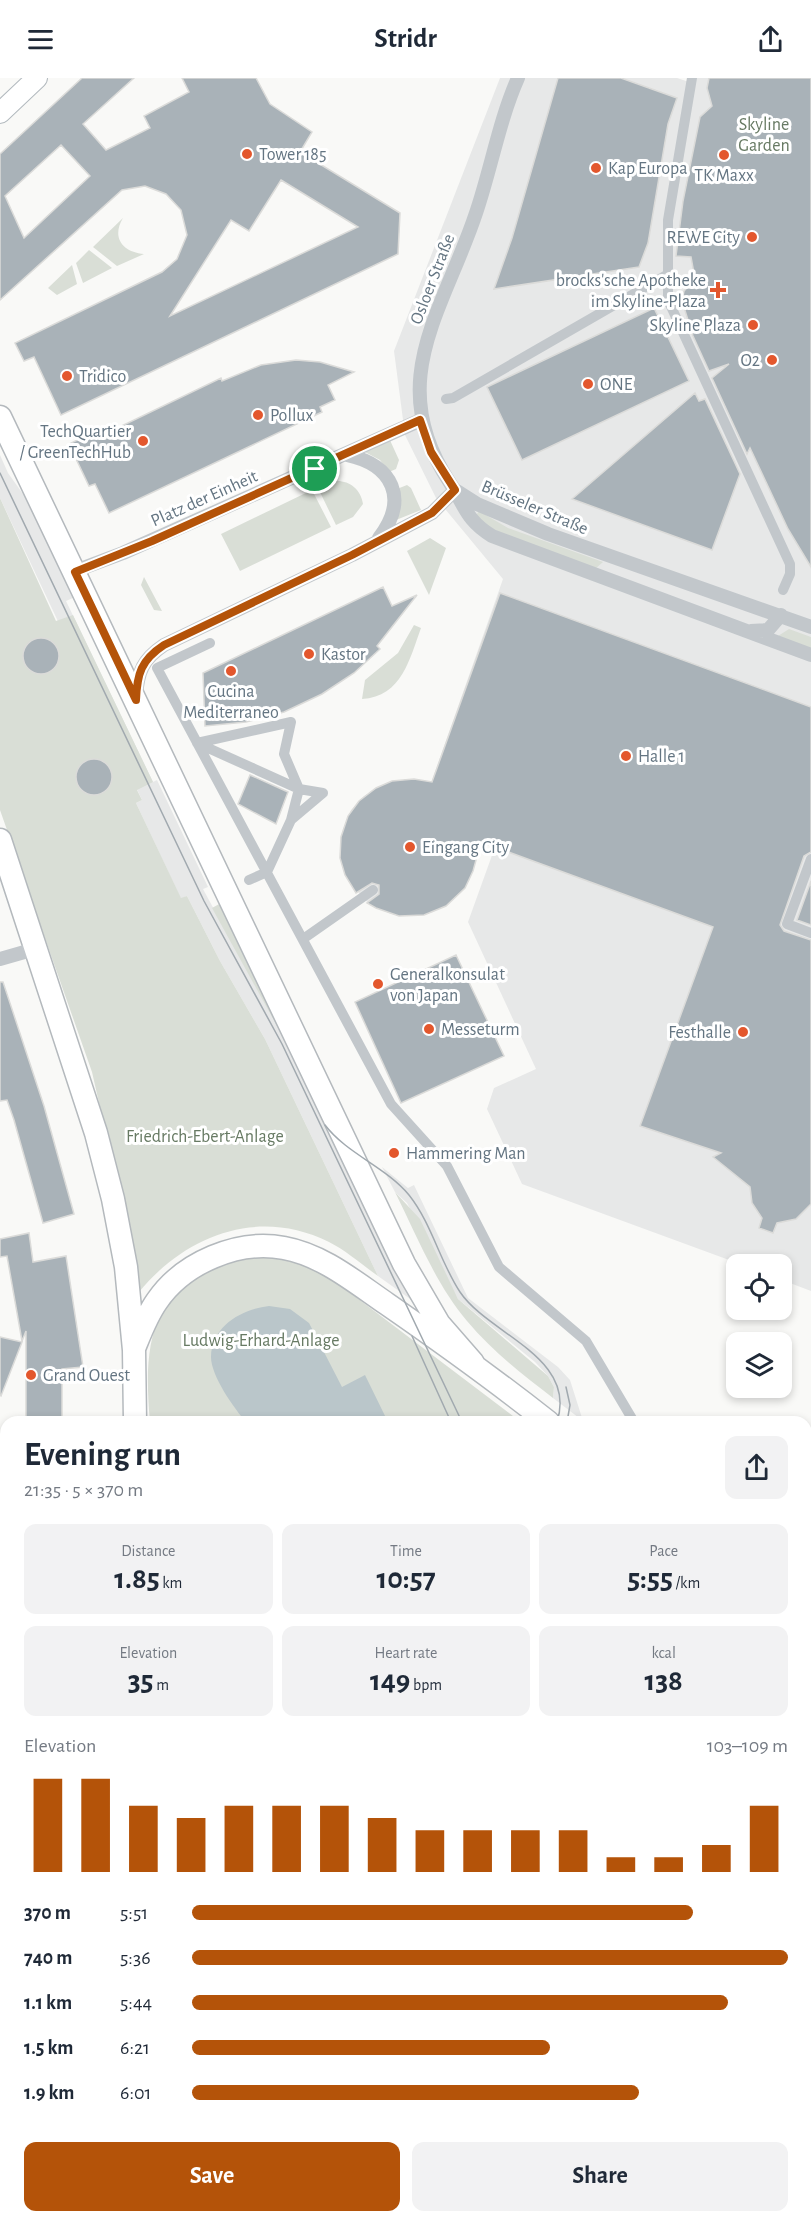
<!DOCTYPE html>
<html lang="en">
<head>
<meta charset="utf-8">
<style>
  body { margin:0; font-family:"Alegreya Sans",sans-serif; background:#f2f2f3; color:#1f2937; height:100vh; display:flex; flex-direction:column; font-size:22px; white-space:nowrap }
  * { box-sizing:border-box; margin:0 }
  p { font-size:20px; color:#747a83 }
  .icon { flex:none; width:33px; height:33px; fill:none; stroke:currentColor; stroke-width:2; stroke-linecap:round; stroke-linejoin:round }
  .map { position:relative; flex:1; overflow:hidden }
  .panel { position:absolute; left:0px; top:1338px; width:812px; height:807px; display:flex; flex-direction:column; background:#fff; border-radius:18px 18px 0 0; box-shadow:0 3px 9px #0003 }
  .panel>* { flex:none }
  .fabs { position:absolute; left:726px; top:1176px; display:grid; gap:12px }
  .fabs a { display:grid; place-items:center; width:66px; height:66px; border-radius:12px; background:#fff; box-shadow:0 3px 9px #0003; font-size:30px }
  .pin { position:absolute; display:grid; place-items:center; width:51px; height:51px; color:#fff; margin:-26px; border:3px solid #fff; border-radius:50%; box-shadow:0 2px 6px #0007 }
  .round { display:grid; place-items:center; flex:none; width:63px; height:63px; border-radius:12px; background:#f2f2f3 }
  .headline { display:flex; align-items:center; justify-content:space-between; height:102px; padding:0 24px }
  h1 { font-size:33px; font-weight:700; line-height:45px }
  .stats { display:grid; grid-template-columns:repeat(3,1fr); gap:9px; height:102px; padding:6px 24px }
  .stats div { display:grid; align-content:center; border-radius:12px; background:#f2f2f3; text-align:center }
  .stats b { font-size:30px; font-weight:700 }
  .stats small { font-size:16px; font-weight:400 }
  .stats p { font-size:16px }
  .chart { height:168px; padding:12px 24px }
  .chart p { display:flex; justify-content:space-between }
  .chart svg { width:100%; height:108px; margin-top:6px; stroke:#b45309; stroke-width:6 }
  .button { display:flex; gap:12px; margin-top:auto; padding:12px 24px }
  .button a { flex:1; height:69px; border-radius:12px; background:#b45309; color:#fff; font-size:24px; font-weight:700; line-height:69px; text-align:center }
  .button a+a { background:#f2f2f3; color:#1f2937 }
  ul { padding:0 24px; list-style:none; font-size:20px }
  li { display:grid; grid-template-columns:96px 72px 1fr; align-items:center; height:45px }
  li i { height:15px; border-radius:8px; background:#b45309 }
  header { display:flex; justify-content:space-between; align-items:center; height:78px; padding:0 24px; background:#fff; font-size:27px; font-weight:700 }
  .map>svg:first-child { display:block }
  .built { fill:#e7e8e8 }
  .green { fill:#d9ded6 }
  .water { fill:#bac6ca }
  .building { fill:#a9b2b8; stroke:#dbdbd9; stroke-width:1.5; fill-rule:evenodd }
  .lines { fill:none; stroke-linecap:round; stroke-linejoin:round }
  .secondary-casing { stroke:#b2b9be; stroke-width:22 }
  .primary-casing { stroke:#b4b9bd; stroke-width:25 }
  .pedestrian { stroke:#c2c7cb; stroke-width:10 }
  .minor { stroke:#c2c7cb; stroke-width:14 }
  .tertiary { stroke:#c2c7cb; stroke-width:18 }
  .secondary { stroke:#fff; stroke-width:20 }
  .primary { stroke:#fff; stroke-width:22 }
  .tram { stroke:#a1a9af; stroke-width:1.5 }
  .route-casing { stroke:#fff; stroke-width:12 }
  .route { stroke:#b45309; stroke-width:8 }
  .poi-dot { fill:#e3572d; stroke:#fff; stroke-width:2 }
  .labels { text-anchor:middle; stroke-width:6; stroke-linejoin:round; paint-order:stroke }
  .park-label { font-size:18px; fill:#677a63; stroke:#fff }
  .poi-label { font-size:18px; fill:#647582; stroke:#fff; text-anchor:start }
  .street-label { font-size:18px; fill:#647582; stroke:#fff }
</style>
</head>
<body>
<header><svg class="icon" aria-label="menu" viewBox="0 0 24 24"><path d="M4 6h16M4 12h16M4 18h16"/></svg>Stridr<svg class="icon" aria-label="share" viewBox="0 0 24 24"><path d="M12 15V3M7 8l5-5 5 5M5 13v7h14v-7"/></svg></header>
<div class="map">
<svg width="811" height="2145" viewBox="0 0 811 2145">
  <rect width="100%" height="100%" fill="#f9f9f7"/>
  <path class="built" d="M500 0H677L689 4 691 0H811V1213L782 1202V1186H740L522 1106 487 1031 494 1010 536 991 468 844 495 769 481 765 469 803 456 819 433 834 416 838 391 836 369 826 349 804 342 788 340 773 343 751 351 732 364 718 392 703 414 701 431 705 503 501 436 420 405 357 394 273Z
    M0 377 8 395 33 430 75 519 66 523 153 704 157 702 208 809 203 811 282 957 413 1223 378 1198 265 961 220 883 187 818 181 821 136 725 142 722 0 420Z
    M382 1089 408 1110 414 1107 468 1220 558 1289 570 1302 583 1343 553 1320 554 1309 548 1298 535 1284 458 1221 407 1125 395 1114Z
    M811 1388V1516L806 1512V1403Z
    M806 1674 811 1679V1976L806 1964Z
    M806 2045 811 2056V2106L806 2095Z
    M238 2139H430L431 2145H233Z
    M460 2139H776L779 2145H462Z"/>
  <path class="green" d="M123 140C111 160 123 174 144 176L117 188 93 169Z
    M89 172 112 190 83 205 76 185Z
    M72 187 77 206 57 217 48 210Z
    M389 360 399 382 396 391 389 394 380 382 363 373Z
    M335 403C349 402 361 411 363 426L353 439 336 447 318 410Z
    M407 407 411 410 421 432 396 442 397 411Z
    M312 412 331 449 240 493 221 456Z
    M0 420 56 543 73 537 153 704 137 712 142 722 136 725 181 820 187 818 220 883 265 961 378 1198C362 1187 347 1173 329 1164 258 1129 186 1157 139 1214L118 1108 92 994 0 732Z
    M479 433 508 450 603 484 595 491 487 449 475 439Z
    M430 460 446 470 429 517 407 473Z
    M144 499 162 533 154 532 141 507Z
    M414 547 421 550C410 580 402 619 362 621L365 602 398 575Z
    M789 551 811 559V571L778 558Z
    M221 825 286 958 283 959 212 830Z
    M395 1114 420 1141 458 1221 548 1298 554 1309 553 1320C522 1296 492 1273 467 1243 435 1205 417 1158 395 1114Z
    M250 1179C285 1179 301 1184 332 1201L521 1344H150C142 1256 153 1201 250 1179Z
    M806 1560 811 1564V1634L806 1630Z
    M0 1865 6 1869V1962L0 1968Z"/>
  <path class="water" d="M269 1228 290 1231 309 1245 342 1309 365 1297 388 1344H246C234 1330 211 1298 211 1279 212 1247 243 1231 269 1228Z"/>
  <path class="building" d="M82 0H134L83 46 106 72 150 50 144 38 189 14 182 0H256L270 26 312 54 300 74 400 135 398 176 61 337 34 279 24 283 15 265 162 194 177 181 187 157 181 132 166 116 145 108 122 112 0 222V76ZM61 67 90 98 24 160 5 118ZM281 102 358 149 170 238 231 142 249 153Z
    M558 0H621L677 20 668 46 648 165 639 189 494 211 512 160Z
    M709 0H811V489L788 451 750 370 747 376 712 300 729 286 709 293 693 258 682 223 684 213 695 201 691 179 676 178 683 123 700 39 712 28 707 10Z
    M654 230 689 303 522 382 487 309Z
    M296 282 320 284 354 294 328 307 335 322 320 329 322 334 109 435 95 406 89 408 69 366 100 351 103 357 221 300 222 303 261 287Z
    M695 315 699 323 705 321 740 396 712 472 572 421Z
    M383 509 392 528 417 517 377 568 380 571 354 595 322 616 284 634 246 644 205 648 203 595Z
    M500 515 811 629V774L804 778 780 847 784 853 811 862V1126L796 1141 777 1145 773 1155 759 1150 762 1140 752 1125 750 1109 713 1079 721 1075 640 1048 713 849 481 764 473 793 465 810 446 828 424 837 399 838 376 830 367 825 379 816V807L372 805 356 815 345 797 340 780 341 759 348 738 359 723 376 710 392 703 414 701 432 704Z
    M23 578a18 18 0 1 1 36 0a18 18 0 1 1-36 0Z
    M76 699a18 18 0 1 1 36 0a18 18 0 1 1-36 0Z
    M250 697 288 714 276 746 238 726Z
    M811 803V847L797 842Z
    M456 877 504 978 401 1025 355 924Z
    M0 904H3L44 1028 74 1136 43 1145 14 1042 7 1022 0 1023Z
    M29 1155 33 1184 66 1178 83 1289 62 1291V1344H26V1253L22 1263 7 1178 0 1179V1161Z
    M0 1259 22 1264 1 1318 0 1317Z"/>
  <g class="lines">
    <defs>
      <path id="secondary" d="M0 35 37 0"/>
      <path id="primary" d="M0 339 404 1186 439 1246 473 1285
        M0 762 96 1055 113 1121 126 1189 134 1272 135 1344
        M135 1268C141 1253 147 1237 157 1223 183 1185 238 1161 284 1170 323 1177 356 1205 387 1226 442 1264 496 1303 548 1344
        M806 1541 811 1545
        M806 1645 811 1649
        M0 1783 6 1773
        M0 1849 6 1852
        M0 1986 6 1979"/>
    </defs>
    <use href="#secondary" class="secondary-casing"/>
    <use href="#primary" class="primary-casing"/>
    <path class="pedestrian" d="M692 0 668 142V222L790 486V496L783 512
      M446 321 453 320 670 195
      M210 565 157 590 391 1026 447 1088 499 1189 586 1263 634 1344
      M197 665 291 644 284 676 299 711 291 742
      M197 665 299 711 323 715
      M811 781 787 846 811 855
      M249 802 267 794 291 742 323 715
      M303 861 373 812"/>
    <path class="minor" d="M518 0C499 43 491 91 476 135 443 234 383 304 450 405 465 428 466 442 492 458L811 577
      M347 377C393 387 409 421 379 460
      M455 412 477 426 548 456 811 549
      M75 493 123 475 421 342
      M751 553 768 552 781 537
      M136 618C138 593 143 581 164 567L352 477 432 435 455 412
      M0 881 35 871
      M806 1988 811 1984
      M447 2139 449 2145
      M661 2145 666 2139"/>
    <path class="tertiary" d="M806 2008 811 2019
      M804 2139 807 2145"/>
    <use href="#secondary" class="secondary"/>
    <use href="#primary" class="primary"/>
    <path class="tram" d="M0 395 204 823 282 966 462 1344
      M325 1047C347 1076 386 1089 409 1117 432 1146 440 1184 460 1214 489 1257 578 1279 557 1344
      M412 1258 451 1344
      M566 1309 570 1327 567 1344
      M806 2064 811 2076
      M806 2082 811 2093"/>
  </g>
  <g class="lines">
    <defs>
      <path id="route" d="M420 342 431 374 455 412 432 435 352 477 164 567C141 582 137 596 136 622L75 494 152 463Z"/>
    </defs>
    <use href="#route" class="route-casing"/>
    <use href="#route" class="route"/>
  </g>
  <g class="poi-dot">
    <circle cx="247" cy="76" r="6"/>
    <circle cx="724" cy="77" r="6"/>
    <circle cx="596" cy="90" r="6"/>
    <circle cx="752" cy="159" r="6"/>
    <path d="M715 203h6v6h6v6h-6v6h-6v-6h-6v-6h6z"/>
    <circle cx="753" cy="247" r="6"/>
    <circle cx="772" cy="282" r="6"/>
    <circle cx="67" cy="298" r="6"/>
    <circle cx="588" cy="306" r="6"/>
    <circle cx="258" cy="337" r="6"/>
    <circle cx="143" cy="363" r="6"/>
    <circle cx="309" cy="576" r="6"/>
    <circle cx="231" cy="593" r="6"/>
    <circle cx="626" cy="678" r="6"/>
    <circle cx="410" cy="769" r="6"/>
    <circle cx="378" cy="906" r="6"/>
    <circle cx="429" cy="951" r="6"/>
    <circle cx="743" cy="954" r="6"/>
    <circle cx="394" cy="1075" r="6"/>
    <circle cx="31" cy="1297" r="6"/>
  </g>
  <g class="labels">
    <g class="park-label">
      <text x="764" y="52">Skyline<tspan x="764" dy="21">Garden</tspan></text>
      <text x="205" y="1064">Friedrich-Ebert-Anlage</text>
      <text x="261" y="1268">Ludwig-Erhard-Anlage</text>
    </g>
    <g class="poi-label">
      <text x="259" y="82">Tower 185</text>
      <text x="608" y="96">Kap Europa</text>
      <text x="724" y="103" text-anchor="middle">TK Maxx</text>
      <text x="740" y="165" text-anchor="end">REWE City</text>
      <text x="706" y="208" text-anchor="end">brocks'sche Apotheke<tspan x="706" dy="21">im Skyline-Plaza</tspan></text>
      <text x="741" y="253" text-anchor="end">Skyline Plaza</text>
      <text x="760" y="288" text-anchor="end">O2</text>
      <text x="79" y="304">Tridico</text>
      <text x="600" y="312">ONE</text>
      <text x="270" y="343">Pollux</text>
      <text x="131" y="359" text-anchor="end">TechQuartier<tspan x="131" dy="21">/ GreenTechHub</tspan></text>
      <text x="321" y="582">Kastor</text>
      <text x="231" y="619" text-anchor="middle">Cucina<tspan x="231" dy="21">Mediterraneo</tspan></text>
      <text x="638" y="684">Halle 1</text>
      <text x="422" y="775">Eingang City</text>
      <text x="390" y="902">Generalkonsulat<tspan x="390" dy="21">von Japan</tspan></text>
      <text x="441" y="957">Messeturm</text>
      <text x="731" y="960" text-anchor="end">Festhalle</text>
      <text x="406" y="1081">Hammering Man</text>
      <text x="43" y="1303">Grand Ouest</text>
    </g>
    <g class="street-label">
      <text transform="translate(432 201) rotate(-69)" y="6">Osloer Straße</text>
      <text transform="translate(204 420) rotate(-24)" y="6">Platz der Einheit</text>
      <text transform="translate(535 429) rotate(23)" y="6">Brüsseler Straße</text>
    </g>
  </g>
</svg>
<div class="fabs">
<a><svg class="icon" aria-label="locate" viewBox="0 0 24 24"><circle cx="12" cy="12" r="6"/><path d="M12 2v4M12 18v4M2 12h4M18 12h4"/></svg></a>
<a><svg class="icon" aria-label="layers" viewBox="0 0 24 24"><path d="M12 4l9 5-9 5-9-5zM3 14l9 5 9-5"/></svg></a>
</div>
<div class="pin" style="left:315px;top:391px;background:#1e9e55"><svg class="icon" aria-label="arrive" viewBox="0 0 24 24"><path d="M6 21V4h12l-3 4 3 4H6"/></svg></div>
<section class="panel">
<div class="headline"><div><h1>Evening run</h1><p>21:35 · 5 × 370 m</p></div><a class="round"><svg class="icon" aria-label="share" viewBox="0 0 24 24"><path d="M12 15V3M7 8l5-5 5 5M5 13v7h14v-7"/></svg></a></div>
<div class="stats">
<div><p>Distance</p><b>1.85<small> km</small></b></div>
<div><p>Time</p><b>10:57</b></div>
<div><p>Pace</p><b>5:55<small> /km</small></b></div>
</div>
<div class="stats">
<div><p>Elevation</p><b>35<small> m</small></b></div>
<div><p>Heart rate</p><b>149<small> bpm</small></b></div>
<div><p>kcal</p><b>138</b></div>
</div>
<div class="chart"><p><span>Elevation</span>103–109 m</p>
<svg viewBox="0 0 160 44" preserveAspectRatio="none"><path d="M5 44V6M15 44V6M25 44V17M35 44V22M45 44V17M55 44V17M65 44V17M75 44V22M85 44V27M95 44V27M105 44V27M115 44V27M125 44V38M135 44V38M145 44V33M155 44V17"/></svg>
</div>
<ul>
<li><b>370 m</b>5:51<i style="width:84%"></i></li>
<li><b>740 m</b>5:36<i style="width:100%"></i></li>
<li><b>1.1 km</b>5:44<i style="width:90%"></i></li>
<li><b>1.5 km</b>6:21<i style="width:60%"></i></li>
<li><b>1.9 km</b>6:01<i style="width:75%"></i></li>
</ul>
<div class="button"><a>Save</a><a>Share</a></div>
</section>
</div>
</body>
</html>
